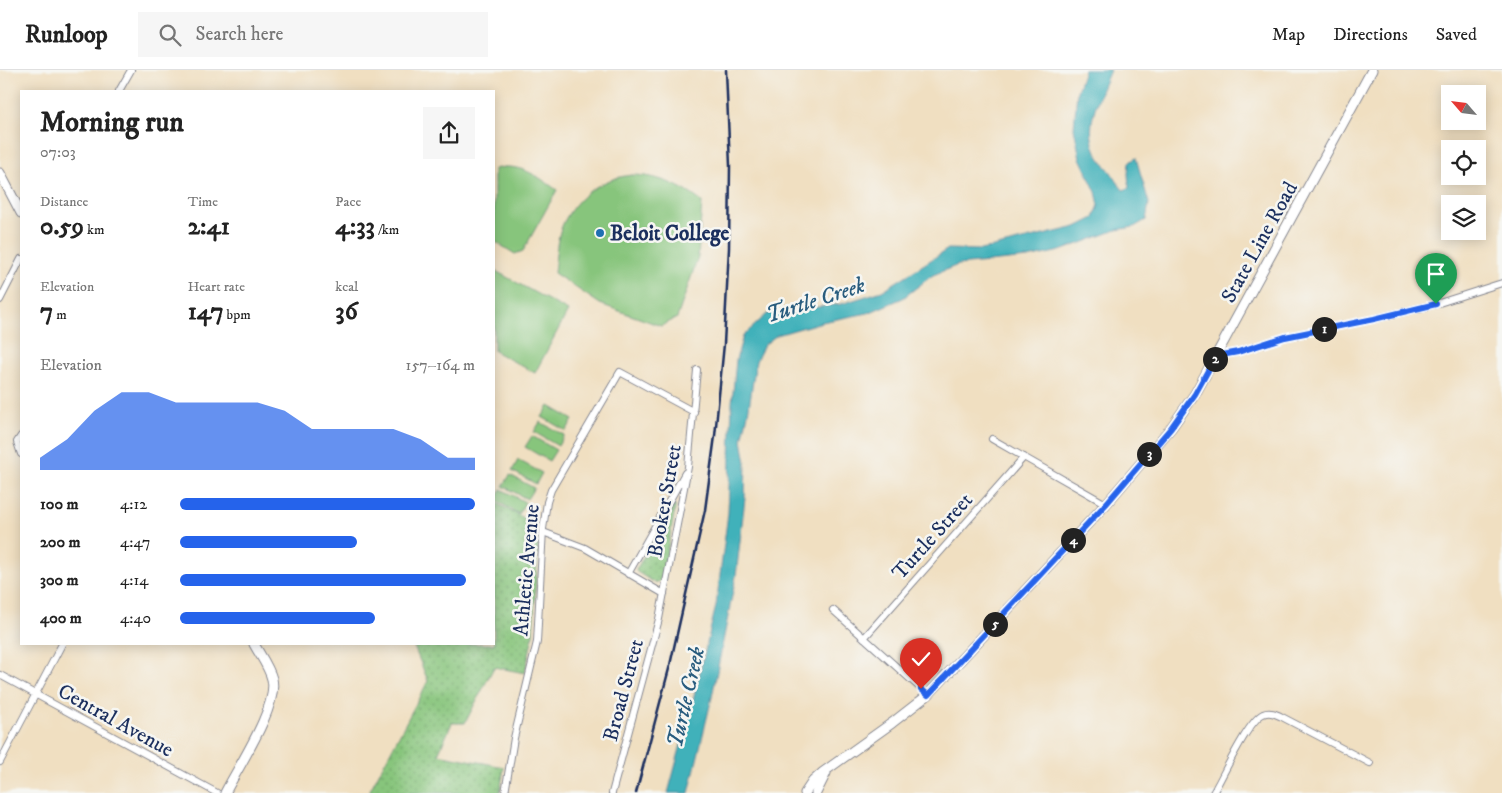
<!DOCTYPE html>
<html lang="en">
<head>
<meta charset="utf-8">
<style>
  body { margin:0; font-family:"IM FELL DW Pica",serif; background:#f6f6f6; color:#222; height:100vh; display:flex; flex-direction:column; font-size:19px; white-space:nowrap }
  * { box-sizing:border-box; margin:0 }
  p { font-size:16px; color:#767676 }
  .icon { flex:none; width:28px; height:28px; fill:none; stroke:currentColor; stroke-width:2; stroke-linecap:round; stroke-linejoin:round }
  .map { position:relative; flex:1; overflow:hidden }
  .details { position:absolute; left:20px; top:20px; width:475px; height:555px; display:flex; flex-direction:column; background:#fff; border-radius:0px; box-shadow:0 2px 12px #0003 }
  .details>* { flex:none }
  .needle { width:32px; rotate:298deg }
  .buttons { position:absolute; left:1441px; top:15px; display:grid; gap:10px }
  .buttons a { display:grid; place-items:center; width:45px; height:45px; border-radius:0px; background:#fff; box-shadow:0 2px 12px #0003; font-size:25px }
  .pin { position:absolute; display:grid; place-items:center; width:42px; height:42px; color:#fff; margin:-51px -21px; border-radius:50% 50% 50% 0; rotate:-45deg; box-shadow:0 0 5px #0007 }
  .pin .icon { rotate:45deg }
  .km { position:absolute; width:25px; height:25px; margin:-12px; border-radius:50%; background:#222; color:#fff; font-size:14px; line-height:25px; text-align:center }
  .round { display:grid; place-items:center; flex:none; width:52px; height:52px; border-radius:0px; background:#f6f6f6 }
  .summary { display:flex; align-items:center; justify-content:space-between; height:85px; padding:0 20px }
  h1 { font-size:28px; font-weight:800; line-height:38px }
  .figures { display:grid; grid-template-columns:repeat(3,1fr); gap:8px; height:85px; padding:5px 20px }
  .figures div { display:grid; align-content:center }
  .figures b { font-size:25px; font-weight:800 }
  .figures small { font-size:14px; font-weight:400 }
  .figures p { font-size:14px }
  .chart { height:140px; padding:10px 20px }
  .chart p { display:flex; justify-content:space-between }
  .chart svg { width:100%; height:90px; margin-top:5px; fill:#2563eb; opacity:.7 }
  ul { padding:0 20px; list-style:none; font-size:16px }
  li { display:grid; grid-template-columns:80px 60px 1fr; align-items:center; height:38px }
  li i { height:12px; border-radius:6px; background:#2563eb }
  header { display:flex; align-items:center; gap:30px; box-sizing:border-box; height:70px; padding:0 25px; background:#fff; border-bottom:1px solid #e0e0e0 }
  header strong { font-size:24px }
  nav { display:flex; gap:28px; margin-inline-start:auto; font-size:18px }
  .search { width:350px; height:45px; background:#f6f6f6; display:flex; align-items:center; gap:12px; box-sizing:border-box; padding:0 18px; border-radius:0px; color:#767676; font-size:19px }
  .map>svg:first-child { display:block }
  .grass { fill:url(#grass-dots); stroke:#517a6c }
  .pitch { fill:#87c57b; stroke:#517a6c }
  .water { fill:#41b1ba; stroke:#2e708c }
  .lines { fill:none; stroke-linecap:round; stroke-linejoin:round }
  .street-casing { stroke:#868790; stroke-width:8 }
  .secondary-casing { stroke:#868790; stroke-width:11 }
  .street { stroke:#fff; stroke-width:6 }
  .secondary { stroke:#fff; stroke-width:9 }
  .rail { stroke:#1b2f5e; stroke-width:2.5 }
  .route-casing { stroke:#fff; stroke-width:10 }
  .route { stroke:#2563eb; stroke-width:6 }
  .poi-dot { fill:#1f6fb2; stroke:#f6f6f2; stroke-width:2 }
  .labels { text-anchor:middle; stroke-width:5; stroke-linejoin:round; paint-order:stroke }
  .poi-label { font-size:21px; font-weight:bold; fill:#1b2f5e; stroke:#f6f6f2; text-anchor:start }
  .street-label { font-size:21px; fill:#1b2f5e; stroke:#f6f6f2 }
  .water-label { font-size:22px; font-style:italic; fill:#285c7e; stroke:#f6f6f2 }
</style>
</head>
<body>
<header>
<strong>Runloop</strong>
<div class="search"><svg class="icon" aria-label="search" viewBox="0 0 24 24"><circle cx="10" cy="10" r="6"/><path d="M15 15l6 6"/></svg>Search here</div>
<nav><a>Map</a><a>Directions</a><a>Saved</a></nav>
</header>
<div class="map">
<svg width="1502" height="723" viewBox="0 0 1502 723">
  <defs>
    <pattern id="grass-dots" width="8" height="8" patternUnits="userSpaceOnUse" patternTransform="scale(1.25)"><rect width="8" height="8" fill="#87c57b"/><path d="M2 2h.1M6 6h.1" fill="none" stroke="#6ea068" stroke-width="1.8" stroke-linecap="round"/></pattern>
  </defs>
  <rect width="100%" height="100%" fill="#f6f6f2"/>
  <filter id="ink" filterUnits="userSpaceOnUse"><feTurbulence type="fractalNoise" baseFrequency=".02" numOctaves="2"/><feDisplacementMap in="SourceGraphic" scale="10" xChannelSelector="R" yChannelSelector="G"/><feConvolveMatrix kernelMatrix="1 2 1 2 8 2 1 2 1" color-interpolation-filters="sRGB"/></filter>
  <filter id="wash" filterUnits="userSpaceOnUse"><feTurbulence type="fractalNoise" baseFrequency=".0096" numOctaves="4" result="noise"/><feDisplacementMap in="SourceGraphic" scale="20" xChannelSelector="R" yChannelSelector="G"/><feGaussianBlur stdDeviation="1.12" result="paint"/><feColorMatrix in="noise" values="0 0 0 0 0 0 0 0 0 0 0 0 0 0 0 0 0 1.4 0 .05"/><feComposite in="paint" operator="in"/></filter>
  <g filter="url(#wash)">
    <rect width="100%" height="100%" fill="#f0dfc1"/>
    <path class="grass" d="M494 432 539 456 533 566 525 603 494 597 465 653H452L438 684 504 697 500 723H371L370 720 428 611 413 574H494Z
      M673 435 675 436V439L662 510 655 513 637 502 636 500Z"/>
    <path class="pitch" d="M504 97C525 96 540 108 557 120L523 181 515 184 494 171V99Z
      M632 105C657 105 682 116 702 132L698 187 677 248 661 256 600 234 554 203C556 188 556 168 563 154 576 126 602 108 632 105Z
      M494 200 568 241 535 303 494 281Z
      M549 336 573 350 566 361 542 347Z
      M540 352 564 365 558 376 534 362Z
      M532 366 556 380 549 391 525 377Z
      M518 390 542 403 536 414 512 401Z
      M510 405 534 418 527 429 503 416Z
      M501 419 525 432 519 444 495 430Z"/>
    <path class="water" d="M1084 0H1110C1101 23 1084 54 1095 79 1098 88 1104 93 1110 101 1115 107 1118 114 1123 120L1129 118 1128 104 1129 92 1136 88 1149 133 1146 150 1134 157 1116 160 1060 181 1028 188 958 195 933 205 903 228 868 243 822 252 777 265 764 275 756 291 748 344 742 370 746 393 745 428 736 506 712 627 689 723H668L693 630 716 536 728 443 732 333 736 290 743 266 767 244 841 234 882 221 948 179 981 180 1076 157 1094 148 1099 135 1096 122 1080 88 1074 58 1077 21Z"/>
  </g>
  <g filter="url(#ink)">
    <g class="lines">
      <defs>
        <path id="street" d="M119 21 131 0
          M0 230 21 189
          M1217 286 1238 282 1285 267 1374 249 1436 234 1502 213
          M21 366 17 372 21 384
          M992 369 1106 434
          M543 462 585 478 664 524
          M628 504 685 403
          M833 540 928 625
          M864 568 1024 387
          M0 605 217 723
          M0 692 62 574
          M505 723 514 668 537 572 543 459 547 432 551 420 620 302 694 342
          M612 723 659 549 688 397 697 300
          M1213 723C1223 706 1248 651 1263 644 1270 641 1276 644 1282 647L1370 693"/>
        <path id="secondary" d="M0 103 21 143
          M225 723C238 697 279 636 272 609 269 597 260 585 254 574
          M805 723 813 711 822 703 892 653 928 625 1106 434 1171 358 1195 324 1372 0
          M816 723 826 703"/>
      </defs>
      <use href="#street" class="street-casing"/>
      <use href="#secondary" class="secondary-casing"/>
      <use href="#street" class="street"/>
      <use href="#secondary" class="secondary"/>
      <path class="rail" d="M636 723 670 595 705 440 715 366 724 274 729 178 730 96 726 0"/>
    </g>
  </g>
  <g class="lines" filter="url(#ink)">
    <defs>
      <path id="route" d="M921 619 928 625 1106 434 1171 358 1195 324 1216 286 1238 282 1285 267 1374 249 1436 234"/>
    </defs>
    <use href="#route" class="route-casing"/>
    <use href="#route" class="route"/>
  </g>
  <circle class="poi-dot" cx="600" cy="163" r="5"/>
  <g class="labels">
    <g class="poi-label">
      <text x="610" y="170">Beloit College</text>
    </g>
    <g class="street-label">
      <text transform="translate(1259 172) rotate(-61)" y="7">State Line Road</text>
      <text transform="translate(664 431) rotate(-80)" y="7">Booker Street</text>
      <text transform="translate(932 466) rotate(-48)" y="7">Turtle Street</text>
      <text transform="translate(526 500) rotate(-85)" y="7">Athletic Avenue</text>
      <text transform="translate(623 620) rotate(-75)" y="7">Broad Street</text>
      <text transform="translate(116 650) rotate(29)" y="7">Central Avenue</text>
    </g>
    <g class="water-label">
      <text transform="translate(815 229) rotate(-18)" y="8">Turtle Creek</text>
      <text transform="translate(685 627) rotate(-77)" y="8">Turtle Creek</text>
    </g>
  </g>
</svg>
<div class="buttons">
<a><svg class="needle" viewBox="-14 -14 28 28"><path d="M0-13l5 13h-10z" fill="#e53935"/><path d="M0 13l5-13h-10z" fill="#767676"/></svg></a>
<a><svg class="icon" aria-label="locate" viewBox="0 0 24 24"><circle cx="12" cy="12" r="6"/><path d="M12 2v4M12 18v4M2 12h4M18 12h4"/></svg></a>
<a><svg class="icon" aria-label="layers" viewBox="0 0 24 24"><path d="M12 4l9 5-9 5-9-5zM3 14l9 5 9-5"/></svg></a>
</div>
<div class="pin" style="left:1436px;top:234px;background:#1e9e55"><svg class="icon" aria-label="arrive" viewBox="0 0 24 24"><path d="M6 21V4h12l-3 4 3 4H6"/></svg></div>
<div class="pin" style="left:921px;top:619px;background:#d93025"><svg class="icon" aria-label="check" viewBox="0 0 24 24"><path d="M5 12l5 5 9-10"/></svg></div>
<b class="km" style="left:1324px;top:259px">1</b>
<b class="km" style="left:1215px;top:289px">2</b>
<b class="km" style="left:1149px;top:384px">3</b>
<b class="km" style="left:1073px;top:470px">4</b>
<b class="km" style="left:995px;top:554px">5</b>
<section class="details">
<div class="summary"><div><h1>Morning run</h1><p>07:03</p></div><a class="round"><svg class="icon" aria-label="share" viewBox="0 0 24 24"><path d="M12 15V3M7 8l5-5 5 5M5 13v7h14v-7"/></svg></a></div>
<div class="figures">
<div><p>Distance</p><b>0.59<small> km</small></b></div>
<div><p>Time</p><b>2:41</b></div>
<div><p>Pace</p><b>4:33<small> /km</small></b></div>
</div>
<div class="figures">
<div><p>Elevation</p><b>7<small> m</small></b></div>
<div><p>Heart rate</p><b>147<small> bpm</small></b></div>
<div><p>kcal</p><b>36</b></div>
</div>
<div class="chart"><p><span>Elevation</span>157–164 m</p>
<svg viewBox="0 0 160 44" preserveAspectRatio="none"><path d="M0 44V38L10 29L20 15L30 6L40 6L50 11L60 11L70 11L80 11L90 15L100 24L110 24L120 24L130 24L140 29L150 38L160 38V44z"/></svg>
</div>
<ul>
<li><b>100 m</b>4:12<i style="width:100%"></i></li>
<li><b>200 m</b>4:47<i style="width:60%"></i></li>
<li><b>300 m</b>4:14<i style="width:97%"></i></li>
<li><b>400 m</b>4:40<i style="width:66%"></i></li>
</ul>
</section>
</div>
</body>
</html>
